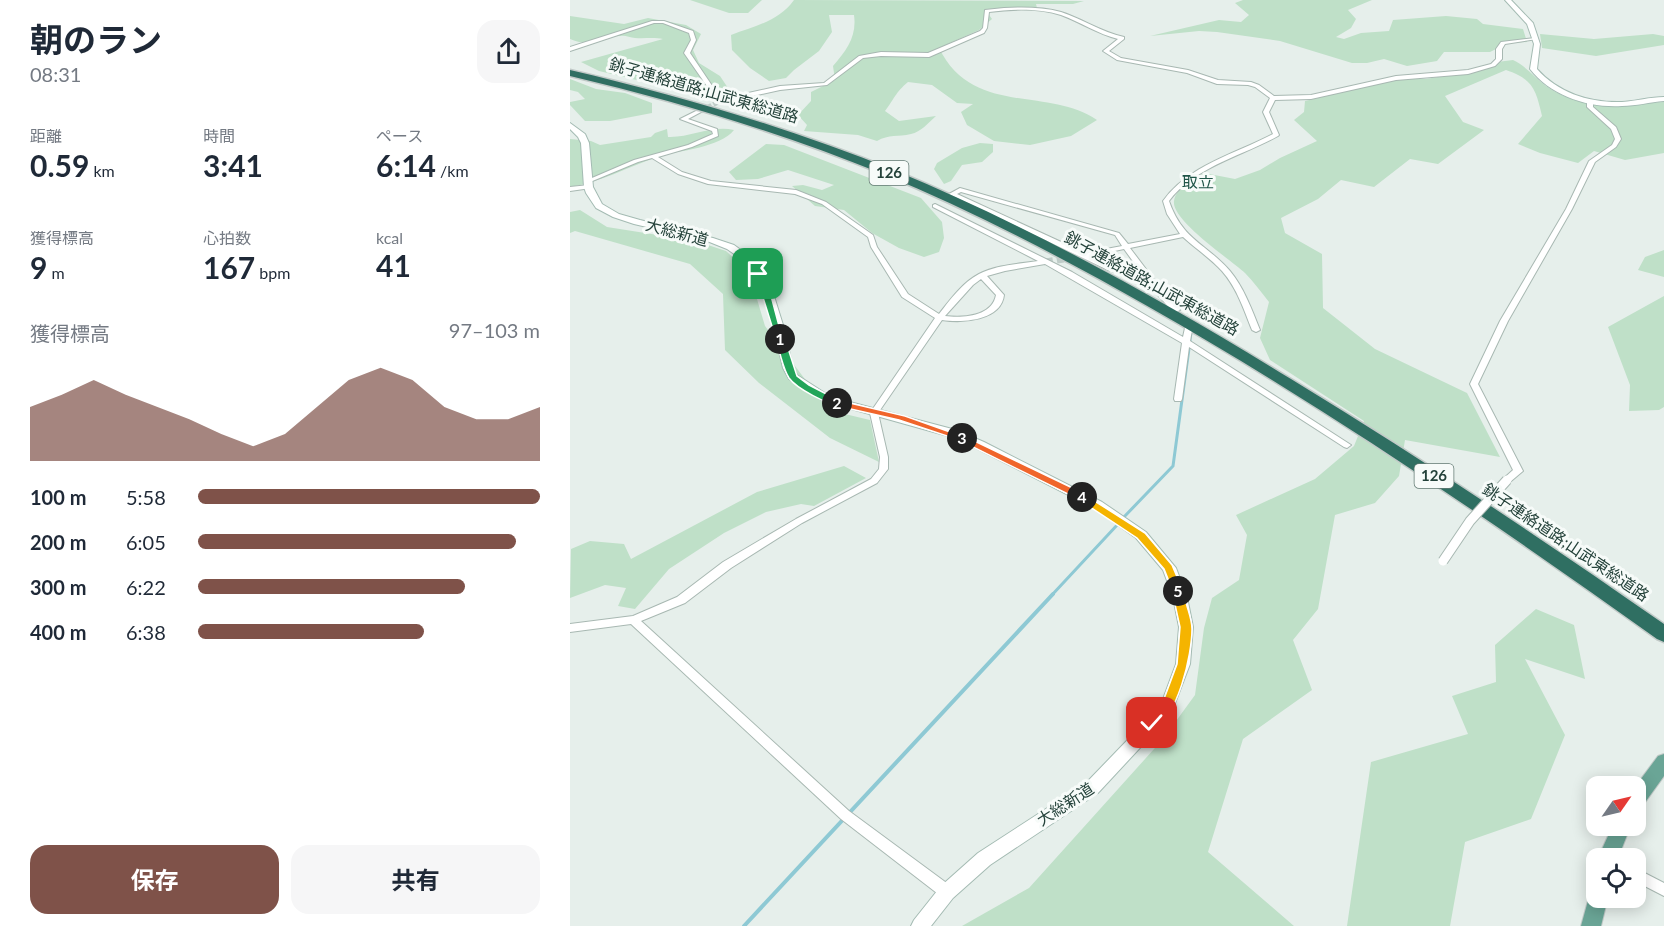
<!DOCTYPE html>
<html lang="ja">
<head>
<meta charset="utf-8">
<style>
  body { margin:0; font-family:Lato,"Noto Sans JP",sans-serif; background:#f6f6f7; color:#1f2937; height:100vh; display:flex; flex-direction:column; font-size:22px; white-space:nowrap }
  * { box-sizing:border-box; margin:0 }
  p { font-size:20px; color:#747a83 }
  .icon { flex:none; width:33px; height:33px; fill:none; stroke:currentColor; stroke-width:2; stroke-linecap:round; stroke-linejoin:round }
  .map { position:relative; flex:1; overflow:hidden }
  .details { display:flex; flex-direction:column; background:#fff; width:570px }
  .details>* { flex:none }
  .needle { width:39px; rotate:56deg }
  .controls { position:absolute; left:1016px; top:776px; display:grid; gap:12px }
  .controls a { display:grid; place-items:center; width:60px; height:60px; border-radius:12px; background:#fff; box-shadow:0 3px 15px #0003; font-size:30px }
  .pin { position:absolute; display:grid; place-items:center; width:51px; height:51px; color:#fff; margin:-26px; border-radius:12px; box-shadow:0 3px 9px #0006 }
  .km { position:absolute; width:30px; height:30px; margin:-15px; border-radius:50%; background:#222; color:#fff; font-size:16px; line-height:30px; text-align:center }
  .round { display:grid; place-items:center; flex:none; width:63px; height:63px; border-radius:18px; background:#f6f6f7 }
  .summary { display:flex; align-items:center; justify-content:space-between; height:102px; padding:0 30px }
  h1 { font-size:33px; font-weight:700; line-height:45px }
  .figures { display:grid; grid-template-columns:repeat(3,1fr); gap:9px; height:102px; padding:6px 30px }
  .figures div { display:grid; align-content:center }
  .figures b { font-size:30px; font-weight:700 }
  .figures small { font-size:16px; font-weight:400 }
  .figures p { font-size:16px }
  .chart { height:168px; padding:12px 30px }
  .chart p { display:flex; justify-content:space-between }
  .chart svg { width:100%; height:108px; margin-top:6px; fill:#7f5249; opacity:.7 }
  .action { display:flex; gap:12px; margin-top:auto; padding:12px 30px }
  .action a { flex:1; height:69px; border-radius:18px; background:#7f5249; color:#fff; font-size:24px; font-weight:700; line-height:69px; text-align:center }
  .action a+a { background:#f6f6f7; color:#1f2937 }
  ul { padding:0 30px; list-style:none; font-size:20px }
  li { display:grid; grid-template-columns:96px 72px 1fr; align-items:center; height:45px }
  li i { height:15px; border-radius:8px; background:#7f5249 }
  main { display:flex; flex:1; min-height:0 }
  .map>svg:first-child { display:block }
  .green { fill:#bfe0c8 }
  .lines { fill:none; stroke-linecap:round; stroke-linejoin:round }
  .stream-far2 { stroke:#8ec9d4; stroke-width:2 }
  .stream-far1 { stroke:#8ec9d4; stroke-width:3 }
  .stream { stroke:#8ec9d4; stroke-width:4 }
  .street-tunnel-far1 { stroke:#bfccc8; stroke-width:5; stroke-dasharray:5 2; stroke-linecap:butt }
  .street-tunnel { stroke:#bfccc8; stroke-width:7; stroke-dasharray:7 4; stroke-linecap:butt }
  .street-casing { stroke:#a8b8b2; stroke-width:2 }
  .secondary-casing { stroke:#a4bbb3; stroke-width:2 }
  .primary-casing { stroke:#c2cac8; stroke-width:2 }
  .highway-casing { stroke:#c2cac8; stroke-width:3 }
  .street { fill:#fff; fill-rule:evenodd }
  .secondary { fill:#fff; fill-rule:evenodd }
  .primary { fill:#6aa596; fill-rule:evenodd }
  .highway { fill:#2f6f62; fill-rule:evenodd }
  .street-bridge-casing { stroke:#a8b8b2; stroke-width:11; stroke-linecap:butt }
  .street-bridge { stroke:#fff; stroke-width:9 }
  .split-1 { fill:#22a559; stroke:#fff; stroke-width:1.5 }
  .split-2 { fill:#22a559; stroke:#fff; stroke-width:1.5 }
  .split-3 { fill:#f0652b; stroke:#fff; stroke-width:1.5 }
  .split-4 { fill:#f0652b; stroke:#fff; stroke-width:1.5 }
  .split-5 { fill:#f5b400; stroke:#fff; stroke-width:1.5 }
  .split-6 { fill:#f5b400; stroke:#fff; stroke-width:1.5 }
  .labels { text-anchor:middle; stroke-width:6; stroke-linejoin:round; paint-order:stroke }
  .shield { fill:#f7fbf9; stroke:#637a73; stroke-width:1.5 }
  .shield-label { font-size:15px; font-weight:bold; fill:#24423a }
  .street-label { font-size:16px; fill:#24423a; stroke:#f7fbf9 }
  .far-quarter-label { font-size:16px; fill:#1f5548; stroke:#f7fbf9 }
</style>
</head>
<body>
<main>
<section class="details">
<div class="summary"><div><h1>朝のラン</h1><p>08:31</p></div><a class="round"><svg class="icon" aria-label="share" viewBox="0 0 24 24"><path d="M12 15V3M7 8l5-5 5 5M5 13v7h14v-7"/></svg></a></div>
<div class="figures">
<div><p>距離</p><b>0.59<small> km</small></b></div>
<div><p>時間</p><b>3:41</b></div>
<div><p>ペース</p><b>6:14<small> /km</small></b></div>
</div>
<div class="figures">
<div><p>獲得標高</p><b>9<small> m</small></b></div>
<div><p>心拍数</p><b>167<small> bpm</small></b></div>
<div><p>kcal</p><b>41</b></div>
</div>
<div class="chart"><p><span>獲得標高</span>97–103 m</p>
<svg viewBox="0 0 160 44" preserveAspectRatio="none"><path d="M0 44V22L10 17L20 11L30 17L40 22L50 27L60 33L70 38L80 33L90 22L100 11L110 6L120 11L130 22L140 27L150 27L160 22V44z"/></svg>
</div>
<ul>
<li><b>100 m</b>5:58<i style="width:100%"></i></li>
<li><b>200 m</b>6:05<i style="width:93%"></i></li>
<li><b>300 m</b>6:22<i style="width:78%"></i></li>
<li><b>400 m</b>6:38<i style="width:66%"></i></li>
</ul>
<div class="action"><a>保存</a><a>共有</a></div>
</section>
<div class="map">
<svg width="1094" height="926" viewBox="0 0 1094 926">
  <rect width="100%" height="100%" fill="#e6efeb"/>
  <path class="green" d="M120 0H192L178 13H159Z
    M224 0 514 1 503 4H466L467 8 415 9 422 19 409 30 369 48C403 117 477 86 527 120L501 136 460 145 424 141 397 125 391 112 403 104 387 103 362 85 338 82C325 93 325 98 315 111L329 121 366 116C358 123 351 132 341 134 328 137 319 134 307 141L288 135 234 131 237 125 228 115 241 101V92L265 80 263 66C277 50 287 36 284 15H259L262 32 249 51 224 70 216 78 199 81 180 68 162 50 161 35C185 26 209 21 224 0Z
    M673 0H802L778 10 786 19 781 28 766 37 774 39 791 33 819 31 823 20 876 16 907 19 913 24 953 29 957 42 938 43 920 52H874L867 61 837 66 814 59 797 63H782L710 41 647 32 629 31 580 36 649 20 671 22 679 15 665 3Z
    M0 16 54 24 78 18 116 25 131 34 123 50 129 63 150 76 160 91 131 97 105 85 75 82 29 71 11 62 93 39C83 37 74 39 65 38 60 38 55 35 51 36 30 36 24 49 0 39Z
    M970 34 1024 39 1083 34 1094 36V45L1026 56 972 48Z
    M943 60C956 66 965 78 976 86 1016 113 1050 104 1094 102V153L1055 160 1024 151 1008 163 970 153 948 144 972 116C966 90 963 79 936 70L875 96 893 122 914 130 868 164 840 159 804 187 771 180 748 199 711 218 715 233 752 254 753 308 805 349 897 393 930 457 835 440 829 476 805 503 765 515 748 609 723 640 742 690 673 739 638 852 724 926H392L459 888 593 739 625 695 634 628 642 598 669 580 677 535 666 515 745 479 784 446 794 421 700 360 690 338 699 302C691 292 684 282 675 273 661 260 601 220 604 201 606 187 624 179 634 173L665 179 690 170 710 158 747 141 724 120 734 112 735 101 829 79H856L898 72 927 62Z
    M0 79 26 89 55 93 82 103V113L40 121H15L0 105V102L15 99 8 92 0 90Z
    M97 129 98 137C120 138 142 125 164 130 150 148 109 150 87 157 58 167 31 182 0 187V139L21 141 30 145 81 137 85 133Z
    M410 143 423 144V152L412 162 392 165 381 181 374 184 364 169 367 163 392 148Z
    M196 144 214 145 351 198 372 222 374 238 369 252 354 257 329 248 302 233 274 210 245 206 222 186 233 185 252 190 264 185 218 170 188 179 166 180 159 172Z
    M10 210 37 227 126 241 156 251 179 272 195 326 258 410 300 420 309 462 260 438 189 383 155 350 153 294 120 264 5 231 0 233V212Z
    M1094 250V277L1068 270 1075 257Z
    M1094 296V407L1089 410 1059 411 1060 385 1038 327Z
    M274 466 296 478 244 506 231 504 196 512 154 533 99 569 65 609 48 606 56 588 35 585 0 598 1 549 20 541 54 544 61 559 187 492Z
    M966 609 1004 625 1015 679 955 659 995 735 961 819 895 842 880 926H777L801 762 898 734 882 696 926 682 925 645Z"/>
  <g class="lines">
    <path class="stream-far2" d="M620 342 622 330"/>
    <path class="stream-far1" d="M553 518 603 466 620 341
      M481 596 549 523"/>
    <path class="stream" d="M174 926 483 594"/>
    <path class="street-tunnel-far1" d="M131 111 150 101"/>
    <path class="street-tunnel" d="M476 262 505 257"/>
    <defs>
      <path id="street" d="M434 8C453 7 473 7 491 12 513 19 531 32 554 37V39L539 51 551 58 618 70 648 80 681 82 689 85 704 96 741 95 826 76 898 70 921 64 926 59V49L931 42 965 38 967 39 935 44 932 49V59L925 66 898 74 826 80 741 99 705 100 699 112 709 135 708 136C672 156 624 167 599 201 613 241 636 243 660 271 674 288 682 310 690 330L686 332 682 330C674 310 667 288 652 271 640 258 626 249 613 237L560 248 585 281 609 308 610 310 606 312H603L579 285 538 270 379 194 390 188 549 233 558 244 610 234 597 214 593 201C619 165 665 154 703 134L693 112 700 98 685 87 678 85 647 84 617 73 547 60 533 51 548 39C528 34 510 22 491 15 469 8 441 9 419 12L417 28 414 33 359 57 311 56 293 58 257 85 210 90 150 103 148 102 114 53 121 40 119 33 93 23H84L0 51V47L82 21H94L123 31 126 40 120 53 151 99 210 86 254 83 289 56 311 52 358 53 410 31 413 28 415 10ZM391 192 545 235 552 246 515 253 387 194ZM554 249 575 278 544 266 521 256Z
        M1020 100 1023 102V107L1046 127 1051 139 1046 147 1025 162 1002 209 938 321 908 384 953 471 940 482 937 483 932 480 943 470 900 384 930 321 996 209 1019 161 1042 145 1045 139 1041 129 1017 107V102Z
        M126 111 131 112 118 119 147 129 148 136 122 147 88 157 112 172 141 181 226 190 256 202 303 235 307 247 338 294 369 314C380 300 392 283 409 274 426 265 449 264 468 261L363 207V205L365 204 502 272 613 337 615 328H621L622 330 620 341 781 445 777 448 774 447 619 347 612 399 611 401H605L604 399 612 343 475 264 435 271 417 276 434 295C431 321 392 323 372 320L308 413 318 457V469L307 483 232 523 161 568 115 603 71 621 279 811 382 887 384 892 382 897 377 898 372 897 271 819 61 624 0 632V624L63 616 107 597 153 562 226 519 301 479 309 469 310 457 300 413 365 318 332 297 301 247 298 237 252 204 225 194 138 184 108 174 82 158 68 162 20 182 15 181 64 160 118 145 143 134 142 131 110 119ZM411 279 426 295C422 317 392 318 375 316L403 285Z
        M19 185 21 186V188L0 191V187Z
        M1065 868 1094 883V896L1065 881Z"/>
      <path id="secondary" d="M935 0H941L963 23 970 44 967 69C988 93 1020 103 1052 102 1066 101 1080 97 1094 97V101C1080 102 1066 106 1052 106 1018 108 981 96 960 69L964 44 957 24Z
        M0 123 15 134 19 143 23 187 32 204 49 214 70 220 143 238 164 245 179 256 190 269 204 296 213 325 223 368 227 375 261 397 386 430 414 442 532 502 576 532 606 568 617 597 623 627 620 664 604 706 581 736 528 793 420 865 383 898 361 926H341L344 920 371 886 408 853 516 783 571 726 593 699 606 664 609 627 603 597 593 570 566 538 524 508 406 448 378 436 253 401 219 379 213 368 203 325 194 296 181 270 173 260 157 249 137 241 64 224 43 217 26 208 16 193 14 187 11 143 8 137 0 129Z"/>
      <path id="primary" d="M1094 754V776L1071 808 1065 810V787L1088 756Z
        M1043 825H1061L1048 858H1028Z
        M1026 888V897H1038L1031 926H1011L1021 890Z"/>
      <path id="highway" d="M0 70C111 96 220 128 326 171 463 228 594 301 721 379 848 456 972 539 1094 624V642L1087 639C923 522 755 407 579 307 493 258 405 212 313 174 211 133 107 101 0 76Z"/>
    </defs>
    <use href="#street" class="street-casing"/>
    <use href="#secondary" class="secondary-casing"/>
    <use href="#primary" class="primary-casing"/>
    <use href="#highway" class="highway-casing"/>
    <use href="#street" class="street"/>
    <use href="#secondary" class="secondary"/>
    <use href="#primary" class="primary"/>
    <use href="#highway" class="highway"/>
    <defs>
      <path id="street-bridge" d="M873 561 900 521 937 480"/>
    </defs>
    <use href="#street-bridge" class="street-bridge-casing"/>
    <use href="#street-bridge" class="street-bridge"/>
  </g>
  <path class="split-1" d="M185 272H191L200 292 213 341 206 339Z"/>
  <path class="split-2" d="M207 337 215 339 227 376 239 385 270 401V405C259 406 226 388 219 378 214 370 207 346 207 337Z"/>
  <path class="split-3" d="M267 400 335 416 397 438 392 441 329 420 263 405 262 403Z"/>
  <path class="split-4" d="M392 435 515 494 517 497 515 499H508L389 440V436Z"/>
  <path class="split-5" d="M512 493 575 533 602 565 613 591 612 594H604L594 569 567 538 508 499V494Z"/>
  <path class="split-6" d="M608 587C615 590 615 599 617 606 619 613 622 621 622 629 622 654 608 719 582 729L576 723 594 699 607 664 610 627 602 591Z"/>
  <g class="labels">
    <g class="shield">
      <rect x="299.5" y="161" width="39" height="24" rx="4.5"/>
      <rect x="844.5" y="464" width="39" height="24" rx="4.5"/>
    </g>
    <g class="shield-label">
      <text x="319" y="178">126</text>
      <text x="864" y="481">126</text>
    </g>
    <g class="street-label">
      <text transform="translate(134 90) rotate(16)" y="6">銚子連絡道路;山武東総道路</text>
      <text transform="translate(107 232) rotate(15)" y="6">大総新道</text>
      <text transform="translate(582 283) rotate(29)" y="6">銚子連絡道路;山武東総道路</text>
      <text transform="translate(996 542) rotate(34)" y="6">銚子連絡道路;山武東総道路</text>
      <text transform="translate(495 804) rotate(-33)" y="6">大総新道</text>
    </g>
    <g class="far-quarter-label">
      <text x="628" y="188">取立</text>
    </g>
  </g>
</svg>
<div class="controls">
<a><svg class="needle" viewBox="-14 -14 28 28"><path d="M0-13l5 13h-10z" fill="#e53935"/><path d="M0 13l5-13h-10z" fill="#747a83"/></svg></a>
<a><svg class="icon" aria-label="locate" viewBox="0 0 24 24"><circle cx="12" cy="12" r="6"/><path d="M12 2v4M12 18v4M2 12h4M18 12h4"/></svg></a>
</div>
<div class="pin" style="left:188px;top:274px;background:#1e9e55"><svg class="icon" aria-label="arrive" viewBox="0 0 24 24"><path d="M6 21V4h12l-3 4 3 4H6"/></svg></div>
<div class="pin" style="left:582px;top:723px;background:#d93025"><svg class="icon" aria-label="check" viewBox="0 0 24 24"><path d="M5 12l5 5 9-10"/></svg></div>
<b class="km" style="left:210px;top:339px">1</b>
<b class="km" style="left:267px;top:403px">2</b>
<b class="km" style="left:392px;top:438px">3</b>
<b class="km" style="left:512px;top:497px">4</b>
<b class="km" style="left:608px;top:591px">5</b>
</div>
</main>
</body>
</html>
